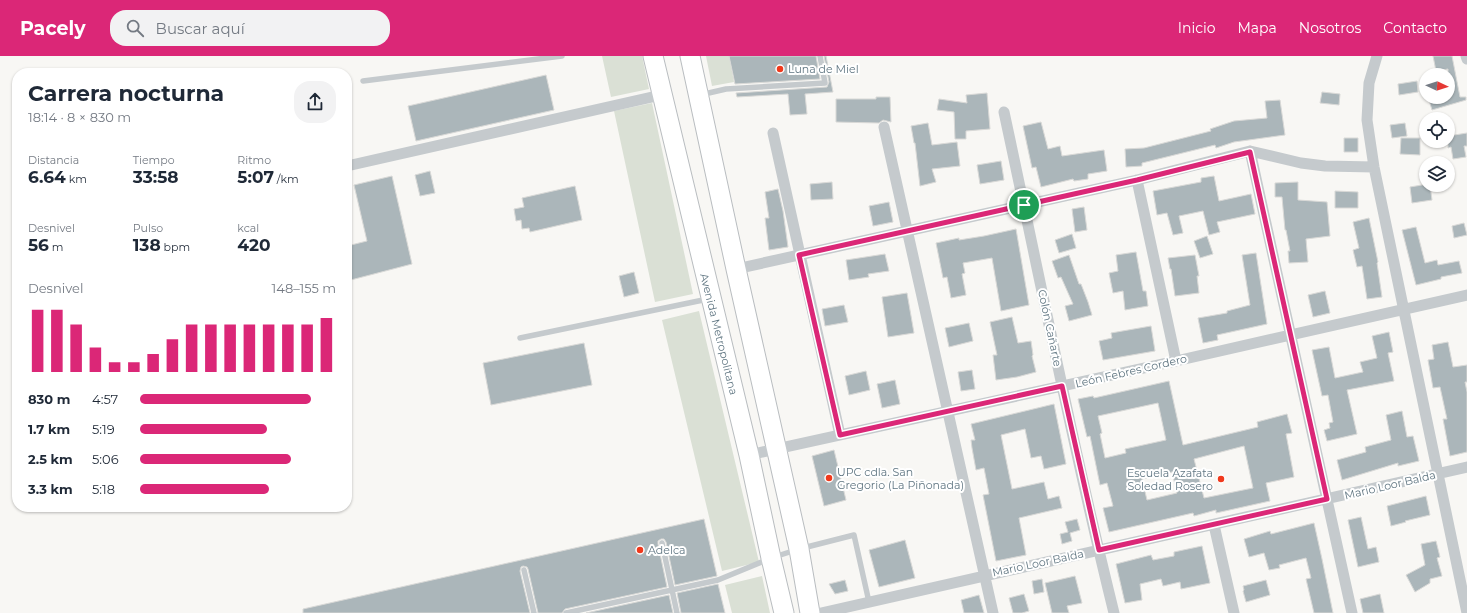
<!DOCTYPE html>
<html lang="es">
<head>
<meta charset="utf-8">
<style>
  body { margin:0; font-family:Montserrat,sans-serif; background:#f2f2f3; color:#1f2937; height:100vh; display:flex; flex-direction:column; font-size:15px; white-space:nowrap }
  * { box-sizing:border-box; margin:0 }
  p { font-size:13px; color:#747a83 }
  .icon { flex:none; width:22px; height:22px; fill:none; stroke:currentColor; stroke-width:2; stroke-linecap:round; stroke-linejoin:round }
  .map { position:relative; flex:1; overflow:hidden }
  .details { position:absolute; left:12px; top:12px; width:340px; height:444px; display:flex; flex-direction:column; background:#fff; border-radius:16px; box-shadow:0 1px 3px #0004 }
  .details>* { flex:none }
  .needle { width:26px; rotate:94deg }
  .buttons { position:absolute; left:1419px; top:12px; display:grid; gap:8px }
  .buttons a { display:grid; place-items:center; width:36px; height:36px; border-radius:50%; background:#fff; box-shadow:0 1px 3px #0004; font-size:20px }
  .pin { position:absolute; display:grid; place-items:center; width:34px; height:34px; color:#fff; margin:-17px; border:2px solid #fff; border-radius:50%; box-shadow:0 1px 4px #0007 }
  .round { display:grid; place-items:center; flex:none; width:42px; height:42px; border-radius:16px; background:#f2f2f3 }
  .summary { display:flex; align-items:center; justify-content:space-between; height:68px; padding:0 16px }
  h1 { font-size:22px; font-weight:700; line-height:30px }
  .stats { display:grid; grid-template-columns:repeat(3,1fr); gap:6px; height:68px; padding:4px 16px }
  .stats div { display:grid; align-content:center }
  .stats b { font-size:17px; font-weight:700 }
  .stats small { font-size:11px; font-weight:400 }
  .stats p { font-size:11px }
  .chart { height:112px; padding:8px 16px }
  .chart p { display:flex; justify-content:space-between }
  .chart svg { width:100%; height:72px; margin-top:4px; stroke:#db2777; stroke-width:6 }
  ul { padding:0 16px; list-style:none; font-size:13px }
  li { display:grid; grid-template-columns:64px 48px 1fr; align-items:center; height:30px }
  li i { height:10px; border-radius:5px; background:#db2777 }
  header { display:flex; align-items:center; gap:24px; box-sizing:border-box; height:56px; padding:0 20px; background:#db2777; color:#fff }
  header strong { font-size:19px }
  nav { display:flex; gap:22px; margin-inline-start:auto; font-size:14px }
  .search { width:280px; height:36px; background:#f2f2f3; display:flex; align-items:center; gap:10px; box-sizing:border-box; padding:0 14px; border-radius:16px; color:#747a83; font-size:15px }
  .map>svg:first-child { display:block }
  .green { fill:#dae0d5 }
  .building { fill:#abb6ba; stroke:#d9d9d7; fill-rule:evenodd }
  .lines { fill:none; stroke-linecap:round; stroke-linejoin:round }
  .trunk-casing { stroke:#b9bdc0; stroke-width:21 }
  .service { stroke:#c5cacd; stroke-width:5.5 }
  .minor { stroke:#c5cacd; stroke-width:11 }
  .trunk { stroke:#fff; stroke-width:19 }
  .route-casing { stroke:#fff; stroke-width:8 }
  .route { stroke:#db2777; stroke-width:5 }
  .poi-dot { fill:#f0391c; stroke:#fff; stroke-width:1.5 }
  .labels { text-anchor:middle; stroke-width:4; stroke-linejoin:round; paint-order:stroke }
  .poi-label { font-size:11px; fill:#607682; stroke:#fff; text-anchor:start }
  .street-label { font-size:11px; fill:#607682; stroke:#fff }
</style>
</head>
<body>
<header>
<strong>Pacely</strong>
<div class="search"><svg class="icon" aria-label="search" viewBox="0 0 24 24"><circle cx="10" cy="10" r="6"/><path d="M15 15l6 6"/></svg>Buscar aquí</div>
<nav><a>Inicio</a><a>Mapa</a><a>Nosotros</a><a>Contacto</a></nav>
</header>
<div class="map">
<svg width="1467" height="557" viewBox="0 0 1467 557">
  <rect width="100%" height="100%" fill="#f8f7f4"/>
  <path class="green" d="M602 0H642L649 33 611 41Z
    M706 0H729L734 26 712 30Z
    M652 47 693 238 655 246 614 55Z
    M699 255 759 506 722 515 662 264Z
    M762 520 770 557H732L725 529Z"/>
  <path class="building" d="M729 0H816L820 23 735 28Z
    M824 0H826L833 36 805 38 807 58 790 59 788 38 737 41 736 37 827 31 829 26Z
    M1433 0H1452L1460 41H1466V44L1432 54 1428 41H1448V13L1436 15Z
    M546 19 554 54 416 85 408 50Z
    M1417 25 1418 36 1399 39 1398 28Z
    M1322 36 1340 38 1339 49 1320 47Z
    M987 37 990 73 966 75V83H955L954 56 937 54 939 43 967 47 966 39Z
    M876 41H890L891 66 883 64 879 67 836 66V43H876Z
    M1280 44 1285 79 1234 86 1216 92 1215 89 1142 107V110L1126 111 1125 93 1144 92 1211 75 1210 73 1234 65 1267 62 1265 45Z
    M1041 66 1048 93 1060 90 1062 100 1104 94 1107 115 1088 118V123L1074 125 1073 123 1041 131 1036 111 1032 112 1023 70Z
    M928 67 932 89 957 86 960 110 932 113 936 126 920 130 915 87H914L911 70Z
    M1405 67 1407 80 1392 82 1390 69Z
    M1467 77V90H1464L1466 101 1453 103 1451 91 1448 92V80Z
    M1344 82H1358V96H1344Z
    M1401 82H1420V99L1400 98Z
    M1001 105 1004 124 980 128 977 109Z
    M430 115 435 137 420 140 415 119Z
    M392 120 412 208 347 225V190L367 185 354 129Z
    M1214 120 1219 145 1251 138 1255 158 1217 166 1220 176 1209 179 1203 155 1179 160 1183 177 1173 179 1167 157 1157 159 1153 135 1201 126V122Z
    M832 126 833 143 811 144 810 128Z
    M1298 126V144L1327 146 1330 180 1306 183 1308 206 1289 207 1288 195H1290L1286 174H1285L1282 141H1275V127Z
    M1422 129H1430L1432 144 1412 147 1410 131Z
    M575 130 582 164 530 176 529 172 522 173 521 164 516 165 514 153 524 151 522 142Z
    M778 133 783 155 788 191 769 194 765 162H769L765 136Z
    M1335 135 1358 136V152H1335Z
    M889 146 893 166 873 170 869 150Z
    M1084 151 1087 174 1075 176 1072 153Z
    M1369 162 1378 206 1377 207 1382 241 1367 243 1362 210 1357 211 1353 194 1359 192 1353 166Z
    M1464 167 1467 179 1454 182 1452 170Z
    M1416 171 1425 207 1437 204 1438 209 1459 205 1462 217 1441 221V223L1416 229 1402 174Z
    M1016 173 1029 249 1001 255 992 202 963 207 965 217 962 218 966 239 951 242 947 221 943 222 936 187 959 182V184L984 180Z
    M1072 178 1076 192 1059 197 1055 184Z
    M1207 180 1213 198 1200 202 1194 185Z
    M1136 196 1143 235H1146L1148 250 1125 254 1123 235 1113 237 1109 217 1118 215 1116 199Z
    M1256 197 1267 268 1217 279 1218 284 1203 287 1198 262 1227 257V255L1250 249 1242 199Z
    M885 198 889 215 868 218 869 221 849 224 846 204Z
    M1069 199 1079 228H1081L1088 246 1092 259 1069 265 1065 250 1073 248 1061 221 1058 222 1052 205Z
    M1195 199 1199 220H1197L1199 237 1175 240 1171 213H1170L1168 202Z
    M634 216 639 237 624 241 619 220Z
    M1325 235 1330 257 1313 261 1308 239Z
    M907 237 914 277 888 281 882 241Z
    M844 249 848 266 825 270 822 253Z
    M1012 261 1018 287 1031 285 1033 299 1032 300 1036 316 1017 321 996 324 993 299H997L990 266Z
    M969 267 973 285 949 291 945 272Z
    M1151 270 1155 295 1103 304 1099 285 1112 282 1111 277Z
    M1389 276 1393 296 1388 297 1394 325 1347 334 1357 378 1327 385 1324 374 1330 372 1329 367 1333 366 1328 339 1322 340 1312 294 1329 291 1335 322 1363 316 1360 306 1377 302 1372 280Z
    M1448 286 1453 311 1467 309V326H1465L1467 336V396L1450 400 1443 363H1447L1440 331 1433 332 1428 304 1434 303 1432 289Z
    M584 287 592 329 491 349 483 307Z
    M972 314 975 333 961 335 958 316Z
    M866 315 870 334 849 339 845 320Z
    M895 324 900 348 882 352 877 328Z
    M1169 325 1183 389 1258 371 1257 366 1287 358 1292 377 1286 378 1294 421 1266 427 1270 445 1216 457V454L1194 460 1193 457 1109 476 1103 452 1113 450 1107 427 1100 429 1090 380 1087 381 1078 343 1093 340 1094 342ZM1158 347 1166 384 1125 393 1126 397 1105 402 1100 378 1102 377 1098 360ZM1244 390 1253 432 1204 442 1194 403ZM1172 416 1177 437 1147 444 1142 423Z
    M1054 348 1066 408 1044 413 1041 400 1031 402 1025 373 1001 379 1012 433 1044 426 1048 443 1059 440 1062 452 1019 462 1026 499 996 505 983 439 989 438 984 412 976 414 972 392 971 384H975L971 368Z
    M1402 355 1407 381 1413 380 1419 405 1398 410V407L1342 424 1337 404 1366 396 1365 391 1391 384 1386 359Z
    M834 394 846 444 824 450 812 400Z
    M1426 440 1430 459 1405 465 1406 466 1391 470 1387 450Z
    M1361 461 1368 493 1376 491 1379 506 1358 511 1348 464Z
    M704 463 717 520 675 529 666 486 664 483H661L658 485V488L667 531 565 553 562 557H538L528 513 527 511 523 510 521 511 520 515 530 557H303V553Z
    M1077 463 1080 474 1070 477 1072 485 1062 488 1060 478 1068 476 1065 466Z
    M1314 467 1322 503 1333 557H1314L1306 523 1311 522 1306 502 1279 509 1280 512 1269 514 1264 497 1249 501 1244 483 1270 475 1271 478Z
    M905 484 915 522 879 531 869 494Z
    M1436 485 1440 501 1437 502 1442 520 1430 523V527L1415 536 1406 519 1425 509 1421 488Z
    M1202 490 1210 527 1181 533 1180 526 1163 530 1161 523 1140 528 1142 544 1125 547 1116 508 1151 499 1153 504 1174 500V496Z
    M1075 520 1082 547 1067 550 1069 557H1052L1045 527Z
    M1042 523 1044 536 1034 538 1032 525Z
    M845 524 848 535 835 538 829 528Z
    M1266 524 1270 539 1246 546 1243 535 1244 534 1243 530Z
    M718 528 725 557H681L677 537Z
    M1024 538 1029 555 1022 557H1013L1009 542Z
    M1380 538 1384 557H1363L1360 543Z
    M669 539 673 557H586Z
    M979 539 984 557H964L961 544Z"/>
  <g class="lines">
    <defs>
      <path id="trunk" d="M653 0 749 399 771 502 784 557
        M690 0 736 213 799 493 810 557"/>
    </defs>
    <use href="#trunk" class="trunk-casing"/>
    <path class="service" d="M363 25 562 0
      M700 39 726 33 825 27 820 0
      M520 282 708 243
      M662 487 677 557
      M524 514 534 557
      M566 557 718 524 771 502 799 493 854 479 869 546"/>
    <path class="minor" d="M1377 0 1369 27 1367 64 1374 111 1467 557
      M1466 0 1467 3
      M1004 56C1040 223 1073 391 1114 557
      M884 71 993 557
      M773 77 840 379
      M1250 95 1352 557
      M347 110 661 39
      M1137 124 1176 305
      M736 213 1137 124 1250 95 1301 107 1325 110 1374 111
      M749 399 1176 305 1467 239
      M1214 469 1234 557
      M821 557 1467 411"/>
    <use href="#trunk" class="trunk"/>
  </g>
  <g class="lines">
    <defs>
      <path id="route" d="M1250 96 1327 443 1099 494 1062 330 840 379 799 199 1137 124Z"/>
    </defs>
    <use href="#route" class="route-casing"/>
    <use href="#route" class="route"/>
  </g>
  <g class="poi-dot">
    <circle cx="780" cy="13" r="4"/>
    <circle cx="829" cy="422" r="4"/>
    <circle cx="1221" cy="423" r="4"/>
    <circle cx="640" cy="494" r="4"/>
  </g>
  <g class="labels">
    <g class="poi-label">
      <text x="788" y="17">Luna de Miel</text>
      <text x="837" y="420">UPC cdla. San<tspan x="837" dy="13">Gregorio (La Piñonada)</tspan></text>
      <text x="1213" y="421" text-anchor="end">Escuela Azafata<tspan x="1213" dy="13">Soledad Rosero</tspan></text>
      <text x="648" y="498">Adelca</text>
    </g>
    <g class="street-label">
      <text transform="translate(1050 272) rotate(78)" y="4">Colón Cañarte</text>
      <text transform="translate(719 278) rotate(76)" y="4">Avenida Metropolitana</text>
      <text transform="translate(1131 315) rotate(-13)" y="4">León Febres Cordero</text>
      <text transform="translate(1390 429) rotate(-13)" y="4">Mario Loor Balda</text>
      <text transform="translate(1038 507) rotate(-12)" y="4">Mario Loor Balda</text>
    </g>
  </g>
</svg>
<div class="buttons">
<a><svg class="needle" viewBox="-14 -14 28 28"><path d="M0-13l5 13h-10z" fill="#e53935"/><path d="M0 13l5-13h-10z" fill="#747a83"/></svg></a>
<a><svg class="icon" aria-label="locate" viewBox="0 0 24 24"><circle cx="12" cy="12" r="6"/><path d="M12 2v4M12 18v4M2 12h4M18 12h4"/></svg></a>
<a><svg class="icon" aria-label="layers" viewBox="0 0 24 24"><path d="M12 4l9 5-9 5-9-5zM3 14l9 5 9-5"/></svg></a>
</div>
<div class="pin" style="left:1024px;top:149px;background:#1e9e55"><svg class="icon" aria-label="arrive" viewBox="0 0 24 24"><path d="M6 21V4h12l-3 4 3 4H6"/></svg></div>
<section class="details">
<div class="summary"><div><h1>Carrera nocturna</h1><p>18:14 · 8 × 830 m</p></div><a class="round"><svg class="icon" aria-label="share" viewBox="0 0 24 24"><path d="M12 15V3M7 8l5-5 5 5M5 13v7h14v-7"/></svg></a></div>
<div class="stats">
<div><p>Distancia</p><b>6.64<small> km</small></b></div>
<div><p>Tiempo</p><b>33:58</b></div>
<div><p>Ritmo</p><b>5:07<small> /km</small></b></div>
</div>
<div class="stats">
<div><p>Desnivel</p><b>56<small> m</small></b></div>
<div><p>Pulso</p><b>138<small> bpm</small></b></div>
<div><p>kcal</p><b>420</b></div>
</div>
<div class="chart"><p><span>Desnivel</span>148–155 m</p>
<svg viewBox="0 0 160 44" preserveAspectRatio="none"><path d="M5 44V6M15 44V6M25 44V15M35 44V29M45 44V38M55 44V38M65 44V33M75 44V24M85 44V15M95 44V15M105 44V15M115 44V15M125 44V15M135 44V15M145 44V15M155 44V11"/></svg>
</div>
<ul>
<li><b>830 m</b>4:57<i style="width:87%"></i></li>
<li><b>1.7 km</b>5:19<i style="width:65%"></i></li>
<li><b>2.5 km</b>5:06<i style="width:77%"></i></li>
<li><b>3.3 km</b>5:18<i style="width:66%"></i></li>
</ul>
</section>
</div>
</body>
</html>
